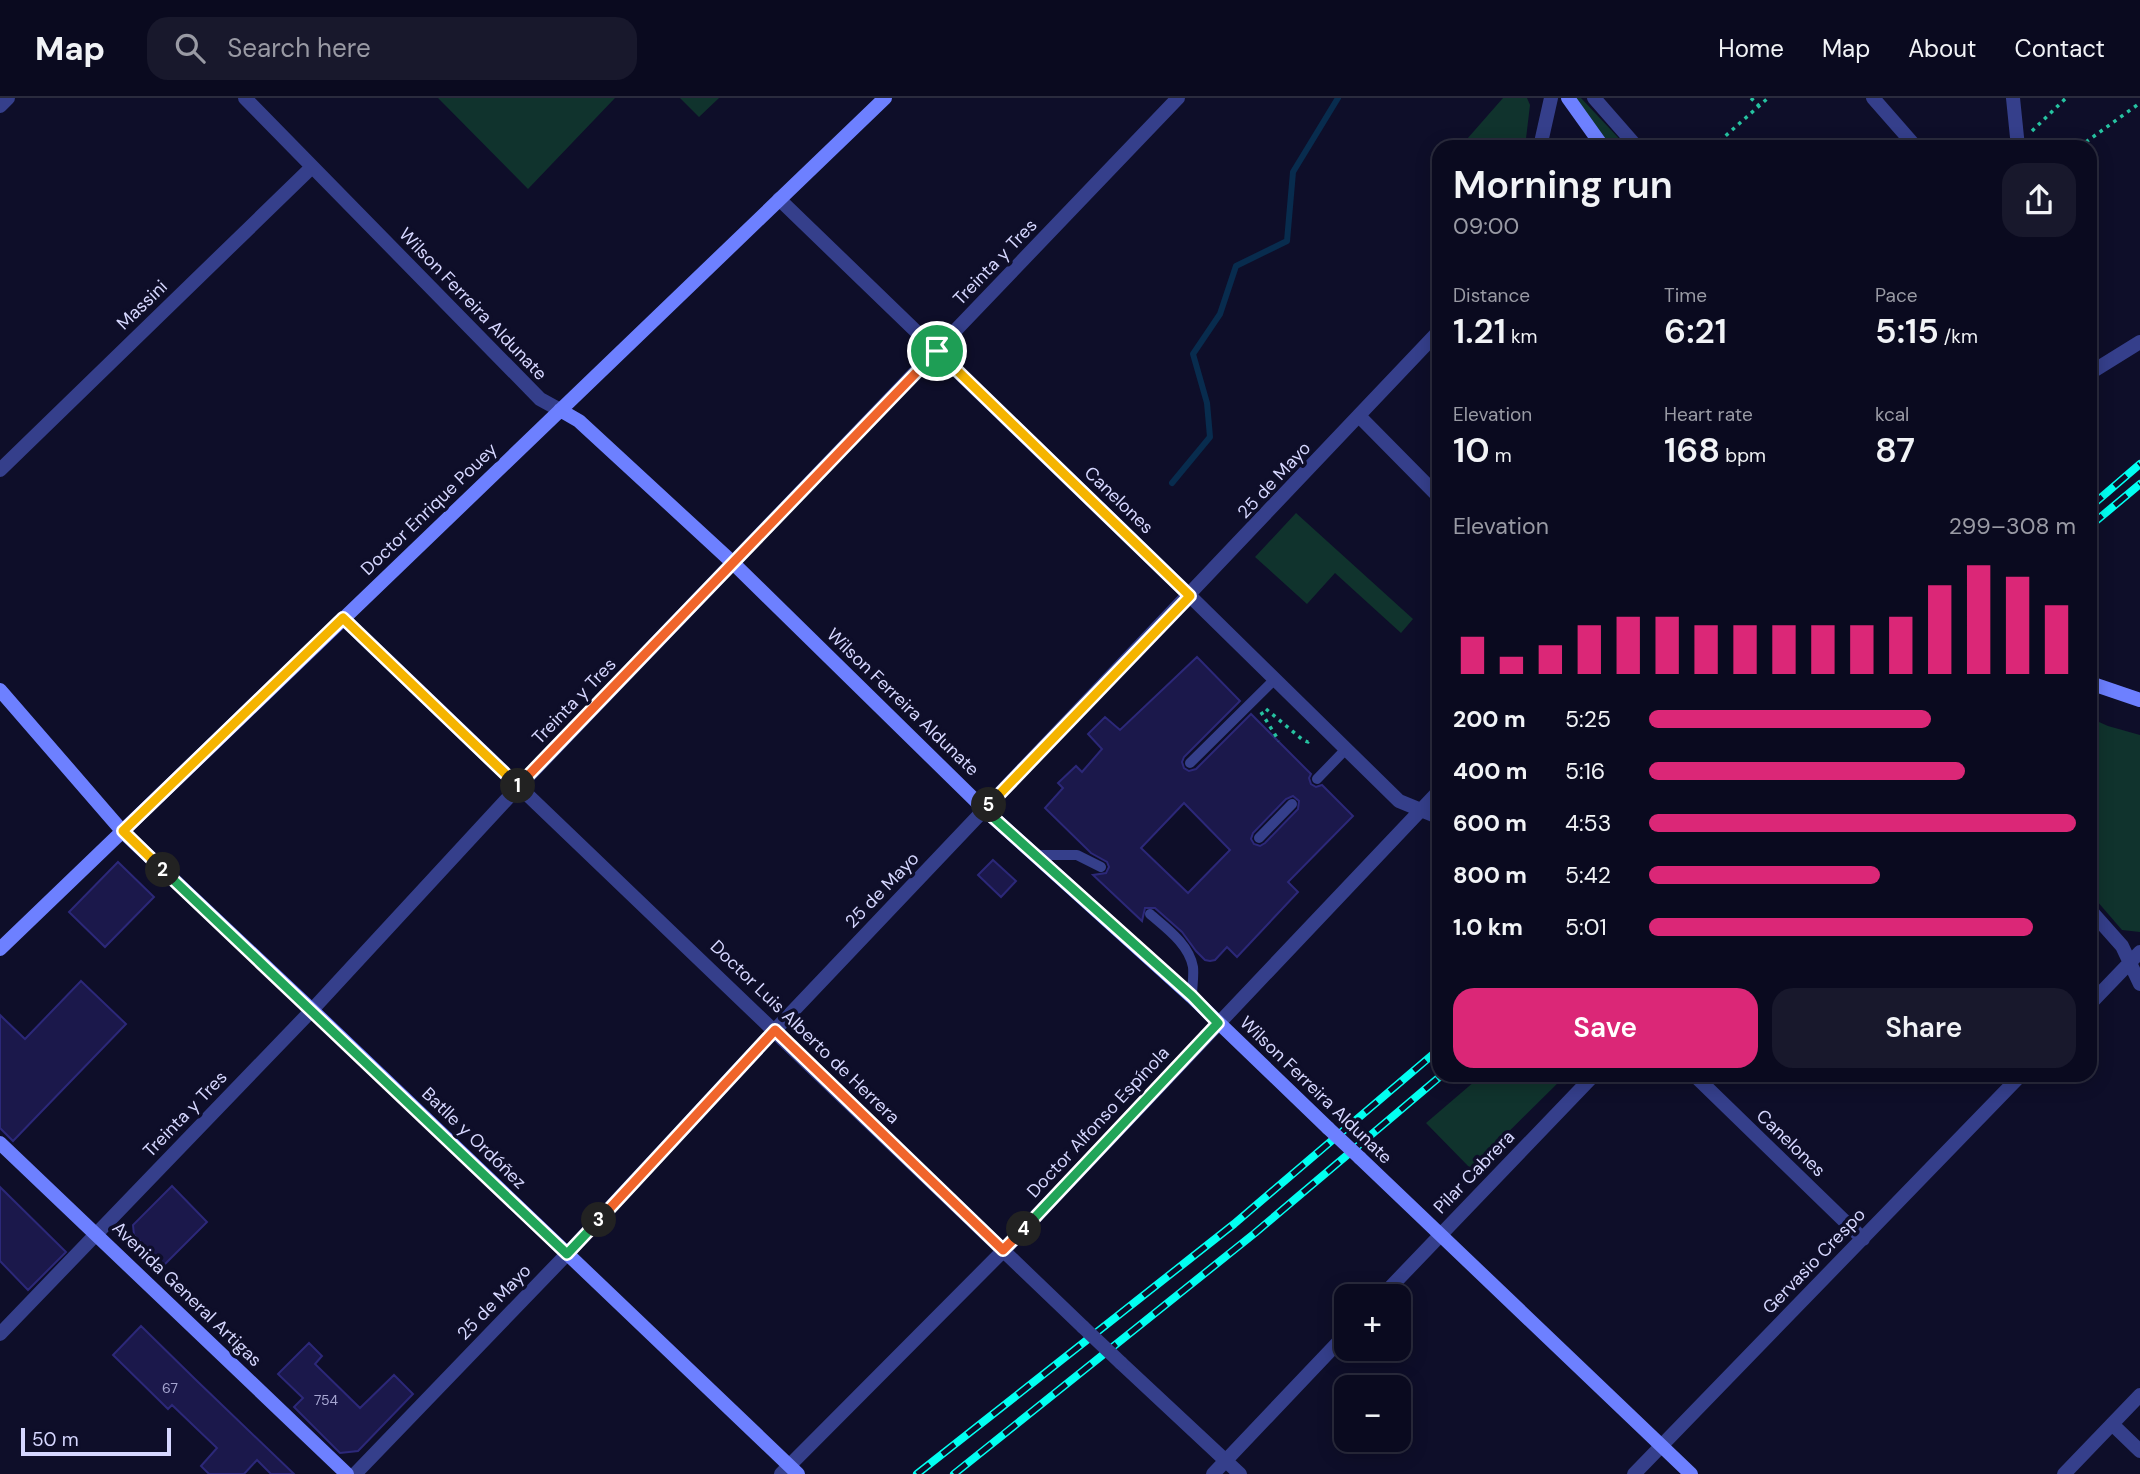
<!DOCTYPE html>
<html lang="en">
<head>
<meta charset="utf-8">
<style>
  body { margin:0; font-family:"DM Sans",sans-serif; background:#18182c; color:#f1f3f6; height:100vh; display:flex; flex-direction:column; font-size:26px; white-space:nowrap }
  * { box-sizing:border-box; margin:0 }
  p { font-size:23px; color:#999aa4 }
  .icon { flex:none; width:38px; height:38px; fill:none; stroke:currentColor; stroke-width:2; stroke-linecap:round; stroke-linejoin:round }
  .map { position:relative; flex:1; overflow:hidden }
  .side { position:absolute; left:1432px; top:42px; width:665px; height:942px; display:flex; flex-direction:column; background:#0a0a1f; border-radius:21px; box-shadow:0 4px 18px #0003,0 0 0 2px #2a2b3d }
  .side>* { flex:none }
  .buttons { position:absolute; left:1334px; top:1186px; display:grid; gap:14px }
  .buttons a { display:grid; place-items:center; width:77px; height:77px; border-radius:14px; background:#0a0a1f; box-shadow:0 4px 18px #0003,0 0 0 2px #2a2b3d; font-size:35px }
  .scale { position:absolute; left:21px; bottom:18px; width:150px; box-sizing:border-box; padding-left:7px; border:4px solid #d6d7ff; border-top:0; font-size:19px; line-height:24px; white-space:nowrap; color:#d6d7ff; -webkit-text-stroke:5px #0e0e29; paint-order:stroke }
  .pin { position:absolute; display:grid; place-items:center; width:60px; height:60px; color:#fff; margin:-30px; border:4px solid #fff; border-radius:50%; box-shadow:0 2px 7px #0007 }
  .km { position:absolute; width:35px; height:35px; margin:-18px; border-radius:50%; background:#222; color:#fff; font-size:19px; line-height:35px; text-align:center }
  .round { display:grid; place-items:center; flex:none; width:74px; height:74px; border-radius:21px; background:#18182c }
  .headline { display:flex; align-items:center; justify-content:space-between; height:119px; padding:0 21px }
  h1 { font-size:38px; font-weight:600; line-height:52px }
  .metrics { display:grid; grid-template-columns:repeat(3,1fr); gap:10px; height:119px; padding:7px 21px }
  .metrics div { display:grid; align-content:center }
  .metrics b { font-size:35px; font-weight:600 }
  .metrics small { font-size:19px; font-weight:400 }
  .metrics p { font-size:19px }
  .chart { height:196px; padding:14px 21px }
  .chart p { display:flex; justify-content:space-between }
  .chart svg { width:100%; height:126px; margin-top:7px; stroke:#db2777; stroke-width:6 }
  .cta { display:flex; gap:14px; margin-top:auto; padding:14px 21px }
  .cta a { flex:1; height:80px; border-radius:21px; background:#db2777; color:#fff; font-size:28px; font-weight:600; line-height:80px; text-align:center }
  .cta a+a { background:#18182c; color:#f1f3f6 }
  ul { padding:0 21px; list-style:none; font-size:23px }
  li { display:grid; grid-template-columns:112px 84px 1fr; align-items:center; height:52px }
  li i { height:18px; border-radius:9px; background:#db2777 }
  header { display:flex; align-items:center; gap:42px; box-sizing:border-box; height:98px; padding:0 35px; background:#0a0a1f; border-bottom:2px solid #2a2b3d }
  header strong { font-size:33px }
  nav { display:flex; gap:38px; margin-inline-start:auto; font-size:24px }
  .search { width:490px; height:63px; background:#18182c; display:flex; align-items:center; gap:18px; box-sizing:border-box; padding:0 24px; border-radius:21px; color:#999aa4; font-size:26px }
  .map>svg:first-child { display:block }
  .green { fill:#10332d }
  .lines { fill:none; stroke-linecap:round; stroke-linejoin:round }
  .stream { stroke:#082c4e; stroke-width:6 }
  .building { fill:#1b184b; stroke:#2c2879; stroke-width:2; fill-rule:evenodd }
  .path { stroke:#26c3a1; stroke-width:3.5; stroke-dasharray:3.5 5; stroke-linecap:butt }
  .lane { stroke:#353f8b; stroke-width:10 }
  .street { stroke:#353f8b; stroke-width:14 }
  .secondary { stroke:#6d80ff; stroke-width:14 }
  .rail-casing { stroke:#02fff1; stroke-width:8 }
  .rail { stroke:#0e0e29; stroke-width:5; stroke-dasharray:16; stroke-linecap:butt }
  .street-bridge { stroke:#353f8b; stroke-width:14 }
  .secondary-bridge { stroke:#6d80ff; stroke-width:14 }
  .split-1-casing { stroke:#fff; stroke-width:14 }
  .split-2-casing { stroke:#fff; stroke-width:14 }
  .split-3-casing { stroke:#fff; stroke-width:14 }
  .split-4-casing { stroke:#fff; stroke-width:14 }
  .split-5-casing { stroke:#fff; stroke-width:14 }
  .split-6-casing { stroke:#fff; stroke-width:14 }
  .split-1 { stroke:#f0652b; stroke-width:9 }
  .split-2 { stroke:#f5b400; stroke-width:9 }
  .split-3 { stroke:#22a559; stroke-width:9 }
  .split-4 { stroke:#f0652b; stroke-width:9 }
  .split-5 { stroke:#22a559; stroke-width:9 }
  .split-6 { stroke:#f5b400; stroke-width:9 }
  .labels { text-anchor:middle; stroke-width:7; stroke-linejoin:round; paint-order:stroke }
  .number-label { font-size:14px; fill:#a7a7d2 }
  .street-label { font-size:18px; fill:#d6d7ff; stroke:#0e0e29 }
</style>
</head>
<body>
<header>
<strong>Map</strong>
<div class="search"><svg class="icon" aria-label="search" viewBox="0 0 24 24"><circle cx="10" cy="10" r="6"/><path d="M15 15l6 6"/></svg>Search here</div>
<nav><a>Home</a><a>Map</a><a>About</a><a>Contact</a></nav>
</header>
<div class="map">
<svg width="2140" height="1376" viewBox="0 0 2140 1376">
  <rect width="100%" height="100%" fill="#0e0e29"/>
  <path class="green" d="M438 0H615L528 91Z
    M680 0H719L699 19Z
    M1503 0H1527L1530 7 1525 49H1460Z
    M1575 0H1581L1627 49H1608Z
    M1296 415 1413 521 1401 535 1335 475 1307 506 1255 459Z
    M2090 620 2108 628 2140 637V834L2122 832 2090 795Z
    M1482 977H1566L1471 1071 1426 1025Z"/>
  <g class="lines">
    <path class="stream" d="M1172 385 1210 339 1207 305 1193 256 1220 216 1236 168 1287 143 1293 74 1338 0"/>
  </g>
  <path class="building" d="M1197 559 1240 603 1184 659 1182 664 1184 670 1189 673 1196 671 1251 616 1311 676 1309 680 1311 686 1316 689 1322 687 1353 718 1288 784 1298 794 1237 859 1227 849 1215 862 1210 863 1205 862 1196 853 1182 834 1155 810H1145L1142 823 1093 777 1106 775 1109 769 1107 764 1091 755 1045 710 1063 690 1058 685 1076 668 1082 674 1102 651 1088 636 1105 619 1120 632ZM1293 698 1299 703 1298 711 1265 745 1260 748 1254 746 1251 741 1253 735 1286 701ZM1184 705 1230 752 1188 795 1141 750Z
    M993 762 1016 783 1001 799 978 777Z
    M118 764 154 799 105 849 69 814Z
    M81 883 126 926 13 1043 0 1030V917L25 941Z
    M172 1088 207 1124 164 1167 134 1137 133 1127Z
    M0 1089 66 1154 28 1192 0 1163Z
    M141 1228 196 1282 294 1376H271L257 1362 244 1376H209L201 1368 217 1350 172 1307 168 1311 113 1257Z
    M309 1245 322 1258 315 1266 360 1310 394 1277 413 1296 358 1353 340 1355 294 1309 303 1300 278 1276Z"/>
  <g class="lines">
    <path class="path" d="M1751 0 1759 8
      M2032 33 2066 0
      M1713 49 1768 0
      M2079 49 2140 5
      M1266 611 1303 642 1308 644 1312 640
      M1261 614 1279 643"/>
    <path class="lane" d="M1190 665 1275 581
      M1317 681 1346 651
      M1259 740 1292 706
      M1035 757H1077L1101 769
      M1150 816C1166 830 1189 846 1193 869 1194 878 1192 889 1192 899"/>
    <path class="street" d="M245 0 540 301 560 312
      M1594 0 1637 49
      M1873 0 1916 49
      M2013 0 2018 49
      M0 8 8 0
      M1540 49 1551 0
      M779 101 1190 498 1399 703 1438 719
      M2090 275 2140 244
      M1360 319 1438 398
      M0 372 312 69
      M343 520 1083 1229
      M2090 812 2122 848 2140 886
      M2090 906 2140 854
      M1693 976 1863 1141
      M1381 1199 1595 976
      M0 1236 312 912 519 688 1178 0
      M1121 1265 1240 1376
      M2112 1326 2140 1353
      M355 1376 567 1156 775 932 1438 234
      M781 1376 1004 1152 1438 694
      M1213 1376 1346 1236
      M1634 1376 2022 976
      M2064 1376 2140 1297"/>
    <path class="secondary" d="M1568 0 1603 49
      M560 312 579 323 732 464 985 712 1192 899 1328 1030
      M2090 585 2140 602
      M0 592 123 734 312 912 798 1376
      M0 851 885 0
      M0 1045 347 1376
      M1360 1060 1691 1376"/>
    <defs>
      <path id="rail" d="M2090 409 2140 366
        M2090 428 2140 386
        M917 1376 1234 1126 1438 952
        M954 1376 1255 1135 1443 976"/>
    </defs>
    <use href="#rail" class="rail-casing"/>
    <use href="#rail" class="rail"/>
    <path class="street-bridge" d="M1083 1229 1121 1265"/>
    <path class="secondary-bridge" d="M1328 1030 1360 1060"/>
  </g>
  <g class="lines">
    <defs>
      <path id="split-1" d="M518 688 937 253"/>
      <path id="split-2" d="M163 772 123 733 343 520 518 688"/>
      <path id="split-3" d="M163 772 567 1156 599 1122"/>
      <path id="split-4" d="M599 1122 775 932 1003 1152 1024 1131"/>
      <path id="split-5" d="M989 707 985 712 1192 898 1218 925 1024 1131"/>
      <path id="split-6" d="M937 253 1190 498 989 707"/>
    </defs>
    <use href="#split-1" class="split-1-casing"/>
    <use href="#split-2" class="split-2-casing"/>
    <use href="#split-3" class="split-3-casing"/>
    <use href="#split-4" class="split-4-casing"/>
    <use href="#split-5" class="split-5-casing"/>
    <use href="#split-6" class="split-6-casing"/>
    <use href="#split-1" class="split-1"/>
    <use href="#split-2" class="split-2"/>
    <use href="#split-3" class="split-3"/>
    <use href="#split-4" class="split-4"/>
    <use href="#split-5" class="split-5"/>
    <use href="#split-6" class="split-6"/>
  </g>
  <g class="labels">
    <g class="number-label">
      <text x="170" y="1295">67</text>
      <text x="326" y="1307">754</text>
    </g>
    <g class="street-label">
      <text transform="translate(995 164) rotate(-46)" y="6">Treinta y Tres</text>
      <text transform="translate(473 206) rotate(46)" y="6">Wilson Ferreira Aldunate</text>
      <text transform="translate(142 207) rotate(-44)" y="6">Massini</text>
      <text transform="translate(1274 382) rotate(-47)" y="6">25 de Mayo</text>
      <text transform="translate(1119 402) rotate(44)" y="6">Canelones</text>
      <text transform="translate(429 411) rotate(-44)" y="6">Doctor Enrique Pouey</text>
      <text transform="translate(574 603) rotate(-46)" y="6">Treinta y Tres</text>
      <text transform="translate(903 604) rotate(44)" y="6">Wilson Ferreira Aldunate</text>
      <text transform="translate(882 792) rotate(-46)" y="6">25 de Mayo</text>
      <text transform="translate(805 934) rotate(44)" y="6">Doctor Luis Alberto de Herrera</text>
      <text transform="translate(1316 992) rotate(44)" y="6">Wilson Ferreira Aldunate</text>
      <text transform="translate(185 1016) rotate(-46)" y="6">Treinta y Tres</text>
      <text transform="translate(1098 1024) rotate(-47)" y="6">Doctor Alfonso Espínola</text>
      <text transform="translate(474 1040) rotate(44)" y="6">Batlle y Ordóñez</text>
      <text transform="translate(1791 1045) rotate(44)" y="6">Canelones</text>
      <text transform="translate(1474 1074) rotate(-46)" y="6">Pilar Cabrera</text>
      <text transform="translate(1814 1163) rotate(-46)" y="6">Gervasio Crespo</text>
      <text transform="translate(187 1196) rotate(44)" y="6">Avenida General Artigas</text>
      <text transform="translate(494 1204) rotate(-46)" y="6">25 de Mayo</text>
    </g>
  </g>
</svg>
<div class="buttons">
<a>+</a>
<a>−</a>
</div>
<div class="scale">50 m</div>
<div class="pin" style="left:937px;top:253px;background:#1e9e55"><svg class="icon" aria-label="arrive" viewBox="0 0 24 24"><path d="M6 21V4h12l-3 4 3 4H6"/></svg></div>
<b class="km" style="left:518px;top:688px">1</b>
<b class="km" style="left:163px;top:772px">2</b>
<b class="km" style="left:599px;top:1122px">3</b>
<b class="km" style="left:1024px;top:1131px">4</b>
<b class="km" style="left:989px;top:707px">5</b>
<section class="side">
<div class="headline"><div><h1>Morning run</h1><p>09:00</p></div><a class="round"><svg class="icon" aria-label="share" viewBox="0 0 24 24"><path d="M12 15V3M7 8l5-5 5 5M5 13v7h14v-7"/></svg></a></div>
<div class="metrics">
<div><p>Distance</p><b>1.21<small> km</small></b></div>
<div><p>Time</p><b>6:21</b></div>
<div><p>Pace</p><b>5:15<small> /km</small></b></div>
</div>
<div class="metrics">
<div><p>Elevation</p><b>10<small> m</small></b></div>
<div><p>Heart rate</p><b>168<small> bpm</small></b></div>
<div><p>kcal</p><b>87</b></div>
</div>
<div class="chart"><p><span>Elevation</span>299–308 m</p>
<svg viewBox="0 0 160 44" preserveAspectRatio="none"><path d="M5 44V31M15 44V38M25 44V34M35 44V27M45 44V24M55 44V24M65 44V27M75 44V27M85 44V27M95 44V27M105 44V27M115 44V24M125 44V13M135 44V6M145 44V10M155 44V20"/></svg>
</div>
<ul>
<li><b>200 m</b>5:25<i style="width:66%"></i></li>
<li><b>400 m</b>5:16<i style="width:74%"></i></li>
<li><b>600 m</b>4:53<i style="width:100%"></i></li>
<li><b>800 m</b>5:42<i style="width:54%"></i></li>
<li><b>1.0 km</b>5:01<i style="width:90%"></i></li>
</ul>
<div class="cta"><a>Save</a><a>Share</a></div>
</section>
</div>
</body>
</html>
